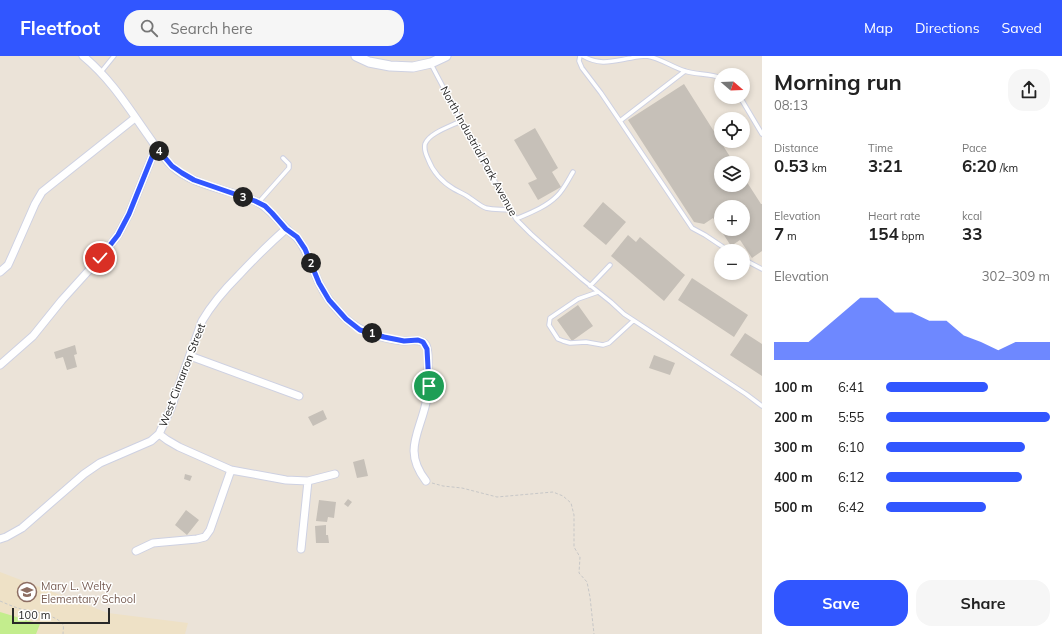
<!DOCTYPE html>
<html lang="en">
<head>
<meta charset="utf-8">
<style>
  body { margin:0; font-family:Mulish,sans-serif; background:#f6f6f6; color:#222; height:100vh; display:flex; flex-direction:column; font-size:15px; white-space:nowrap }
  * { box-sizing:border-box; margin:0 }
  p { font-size:13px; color:#767676 }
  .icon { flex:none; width:22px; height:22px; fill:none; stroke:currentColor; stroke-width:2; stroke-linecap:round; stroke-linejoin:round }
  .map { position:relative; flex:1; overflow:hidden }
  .panel { display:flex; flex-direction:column; background:#fff; width:300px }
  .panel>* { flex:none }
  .needle { width:26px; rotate:109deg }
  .tools { position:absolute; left:714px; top:12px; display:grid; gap:8px }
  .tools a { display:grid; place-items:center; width:36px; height:36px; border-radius:50%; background:#fff; box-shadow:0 2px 6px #0003; font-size:20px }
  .scale { position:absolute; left:12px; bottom:10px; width:98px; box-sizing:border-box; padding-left:4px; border:2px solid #282828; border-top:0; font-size:11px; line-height:14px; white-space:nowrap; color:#282828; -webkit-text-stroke:3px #fff; paint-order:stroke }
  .pin { position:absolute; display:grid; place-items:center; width:34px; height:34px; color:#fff; margin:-17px; border:2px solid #fff; border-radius:50%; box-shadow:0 1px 4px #0007 }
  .km { position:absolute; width:20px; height:20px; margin:-10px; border-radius:50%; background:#222; color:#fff; font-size:11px; line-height:20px; text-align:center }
  .round { display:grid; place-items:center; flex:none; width:42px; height:42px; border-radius:16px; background:#f6f6f6 }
  .summary { display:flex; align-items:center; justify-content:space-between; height:68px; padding:0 12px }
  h1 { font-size:22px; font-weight:700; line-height:30px }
  .metrics { display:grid; grid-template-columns:repeat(3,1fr); gap:6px; height:68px; padding:4px 12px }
  .metrics div { display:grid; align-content:center }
  .metrics b { font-size:17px; font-weight:700 }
  .metrics small { font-size:11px; font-weight:400 }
  .metrics p { font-size:11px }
  .chart { height:112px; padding:8px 12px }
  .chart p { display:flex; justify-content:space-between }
  .chart svg { width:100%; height:72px; margin-top:4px; fill:#3156ff; opacity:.7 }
  .cta { display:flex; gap:8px; margin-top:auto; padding:8px 12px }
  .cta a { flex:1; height:46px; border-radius:16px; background:#3156ff; color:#fff; font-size:16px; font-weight:700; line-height:46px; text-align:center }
  .cta a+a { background:#f6f6f6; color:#222 }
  ul { padding:0 12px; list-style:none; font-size:13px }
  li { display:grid; grid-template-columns:64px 48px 1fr; align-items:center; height:30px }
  li i { height:10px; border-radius:5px; background:#3156ff }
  header { display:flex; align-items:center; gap:24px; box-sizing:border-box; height:56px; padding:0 20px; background:#3156ff; color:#fff }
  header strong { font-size:19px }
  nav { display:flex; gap:22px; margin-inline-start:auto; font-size:14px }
  .search { width:280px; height:36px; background:#f6f6f6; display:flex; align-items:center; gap:10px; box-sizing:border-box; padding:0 14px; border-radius:16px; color:#767676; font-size:15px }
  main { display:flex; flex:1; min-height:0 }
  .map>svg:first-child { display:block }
  .education { fill:#eee1c6 }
  .pitch { fill:#c3ed8d }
  .building { fill:#c6c0b8; fill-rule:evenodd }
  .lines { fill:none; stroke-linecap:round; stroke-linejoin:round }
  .service-casing { stroke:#ced1e2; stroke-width:5.5 }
  .minor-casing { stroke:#ced1e2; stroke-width:9 }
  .tertiary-casing { stroke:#ced1e2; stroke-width:11 }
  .path { stroke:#c7c7c7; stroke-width:1; stroke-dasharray:3 2; stroke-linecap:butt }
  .service { stroke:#fff; stroke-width:3.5 }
  .minor { stroke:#fff; stroke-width:7 }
  .tertiary { stroke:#fff; stroke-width:9 }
  .route-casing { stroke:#fff; stroke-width:8 }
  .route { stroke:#3156ff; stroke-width:5 }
  .labels { text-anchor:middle; stroke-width:3; stroke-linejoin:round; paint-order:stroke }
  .street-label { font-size:11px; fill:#282828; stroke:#fff }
  .education-label { font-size:11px; fill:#785e54; stroke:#fff; text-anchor:start }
</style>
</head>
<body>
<header>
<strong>Fleetfoot</strong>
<div class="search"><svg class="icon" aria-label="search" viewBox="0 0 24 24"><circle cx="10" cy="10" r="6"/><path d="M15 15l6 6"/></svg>Search here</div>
<nav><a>Map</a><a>Directions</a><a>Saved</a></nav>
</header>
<main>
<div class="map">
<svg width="762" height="578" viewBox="0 0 762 578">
  <rect width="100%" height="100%" fill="#ebe3d8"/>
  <path class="education" d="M0 516 108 557 188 567 185 578H0Z"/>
  <path class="pitch" d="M0 556 40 568 36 578H0Z"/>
  <path class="building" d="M684 28 734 107H721V129H743V120L761 148H762V195L752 202 740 184 731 190 713 162 704 168 694 166 628 64ZM721 151H743V173H721Z
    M535 72 558 112 552 116 561 131 538 144 528 127 537 123 514 84Z
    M603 146 626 166 606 189 583 170Z
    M628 179 636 186 640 181 685 219 664 245 611 200Z
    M692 222 748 259 734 281 678 244Z
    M578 249 593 270 572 285 557 264Z
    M745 277 762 288V320L730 299Z
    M75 289 77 298 74 299 77 311 67 314 63 301 56 303 54 296Z
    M654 299 675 307 670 319 649 312Z
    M323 354 327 363 313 370 308 361Z
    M364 403 368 420 357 422 353 406Z
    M185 418 192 420 190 425 184 423Z
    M348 443 352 446 348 451 344 448Z
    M319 444 336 446 334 462 328 461 327 466 316 465Z
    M186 454 199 464 187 479 175 469Z
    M326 469V479H328L329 487H316L315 470Z"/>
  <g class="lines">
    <defs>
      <path id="service" d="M580 0 579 5 582 12 601 37 620 65 685 15
        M583 0C600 10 613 5 631 2 636 1 642 0 647 0 660 2 672 11 685 15 696 19 709 17 721 22
        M431 8 461 65 516 163 531 178 549 194 582 223 611 246 624 258 746 338 762 350
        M101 16 114 0
        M740 41 762 78
        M461 65C451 70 429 77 425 88 424 93 426 99 428 103 433 116 442 126 454 133 459 136 465 138 470 142 475 145 480 150 486 152 494 154 502 153 510 154
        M620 65 692 172 705 179 729 195
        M258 147 289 112V108L283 102
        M516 163C530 157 546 151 557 140 564 133 568 124 573 116
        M743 203 762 213
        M590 230 610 209
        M598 236 578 243 550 262 549 269 558 283 563 285 570 287 586 286 603 289 609 287 633 265"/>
      <path id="minor" d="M83 0C110 22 128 51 147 78 155 89 162 101 172 110 188 126 218 132 239 139 245 141 251 143 257 146 269 152 276 163 286 172 289 176 294 179 297 182 308 195 312 212 319 227 325 240 334 251 344 261 359 276 383 283 403 285 410 285 422 282 426 289 429 295 428 304 428 311 429 323 429 335 426 347 419 378 403 395 426 425
        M0 216 8 209 13 198 35 148 42 136 52 128 135 62
        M190 300 299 340
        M0 309 33 280 62 244 100 202 118 179 129 158 156 91
        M159 378 167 384 179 391 231 414 286 424 308 425 335 418
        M0 483 6 481 22 472 84 418 100 407 151 385 159 378 171 352 202 265C212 248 225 233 239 219 254 203 270 187 286 173
        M301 493 308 425
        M136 495 153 487 197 483 205 481 210 474 231 414"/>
      <path id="tertiary" d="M356 0 369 6 390 10 413 11 431 7 446 0"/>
    </defs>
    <use href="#service" class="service-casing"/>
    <use href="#minor" class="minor-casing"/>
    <use href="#tertiary" class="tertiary-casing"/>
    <path class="path" d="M432 427 443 430 462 432 497 441 553 436 563 440 571 447 574 459V491L580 501 579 517 587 526 590 541 594 578
      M0 545C7 548 14 551 21 553 31 555 58 559 63 569 64 571 63 575 63 578"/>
    <use href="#service" class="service"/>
    <use href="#minor" class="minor"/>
    <use href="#tertiary" class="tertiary"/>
  </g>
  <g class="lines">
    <defs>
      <path id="route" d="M100 202 118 179 129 158 156 91 172 110 182 117 194 124 255 145 265 150 272 157 286 173 297 181 305 193 319 227 329 244 346 263 360 274 384 281 404 285 418 284 423 286 427 293 429 330"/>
    </defs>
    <use href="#route" class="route-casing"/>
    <use href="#route" class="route"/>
  </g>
  <defs>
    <symbol id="school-ring" viewBox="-11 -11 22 22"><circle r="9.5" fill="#fff" stroke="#8d6e63" stroke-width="1.5"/><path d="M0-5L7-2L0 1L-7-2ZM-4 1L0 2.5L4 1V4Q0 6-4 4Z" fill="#8d6e63"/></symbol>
  </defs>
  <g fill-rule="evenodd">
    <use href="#school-ring" x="16" y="525" width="22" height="22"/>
  </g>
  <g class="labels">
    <g class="street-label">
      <text transform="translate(479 95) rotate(61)" y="4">North Industrial Park Avenue</text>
      <text transform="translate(182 319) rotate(-69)" y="4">West Cimarron Street</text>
    </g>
    <g class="education-label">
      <text x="41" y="534">Mary L. Welty<tspan x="41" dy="13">Elementary School</tspan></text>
    </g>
  </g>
</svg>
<div class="tools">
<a><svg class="needle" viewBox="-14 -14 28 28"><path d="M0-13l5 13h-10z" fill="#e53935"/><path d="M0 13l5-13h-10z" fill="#767676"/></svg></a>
<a><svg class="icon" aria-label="locate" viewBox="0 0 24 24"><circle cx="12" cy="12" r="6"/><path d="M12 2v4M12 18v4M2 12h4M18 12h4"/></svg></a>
<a><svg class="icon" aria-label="layers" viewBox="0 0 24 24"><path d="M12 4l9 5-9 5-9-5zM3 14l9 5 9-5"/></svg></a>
<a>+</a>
<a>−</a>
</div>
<div class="scale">100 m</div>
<div class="pin" style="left:429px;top:330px;background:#1e9e55"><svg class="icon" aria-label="arrive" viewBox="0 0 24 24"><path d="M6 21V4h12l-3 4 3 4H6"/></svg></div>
<div class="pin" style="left:100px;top:202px;background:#d93025"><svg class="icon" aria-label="check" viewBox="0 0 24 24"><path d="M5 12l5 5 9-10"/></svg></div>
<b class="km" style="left:372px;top:277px">1</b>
<b class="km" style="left:311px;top:207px">2</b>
<b class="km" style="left:243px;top:141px">3</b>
<b class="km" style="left:159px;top:95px">4</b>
</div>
<section class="panel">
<div class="summary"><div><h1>Morning run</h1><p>08:13</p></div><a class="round"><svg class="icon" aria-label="share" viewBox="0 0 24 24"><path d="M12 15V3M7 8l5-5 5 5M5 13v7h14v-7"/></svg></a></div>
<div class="metrics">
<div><p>Distance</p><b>0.53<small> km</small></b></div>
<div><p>Time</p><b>3:21</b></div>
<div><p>Pace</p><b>6:20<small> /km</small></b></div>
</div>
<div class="metrics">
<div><p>Elevation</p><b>7<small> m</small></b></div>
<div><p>Heart rate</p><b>154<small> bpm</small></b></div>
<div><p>kcal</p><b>33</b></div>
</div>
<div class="chart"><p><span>Elevation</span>302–309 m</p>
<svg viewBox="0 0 160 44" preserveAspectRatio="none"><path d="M0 44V33L10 33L20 33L30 24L40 15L50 6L60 6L70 15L80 15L90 20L100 20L110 29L120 33L130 38L140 33L150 33L160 33V44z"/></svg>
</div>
<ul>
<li><b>100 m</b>6:41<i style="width:62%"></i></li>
<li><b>200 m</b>5:55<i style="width:100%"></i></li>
<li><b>300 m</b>6:10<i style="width:85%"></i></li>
<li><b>400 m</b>6:12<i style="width:83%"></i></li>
<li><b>500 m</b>6:42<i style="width:61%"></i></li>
</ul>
<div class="cta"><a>Save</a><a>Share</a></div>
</section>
</main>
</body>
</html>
